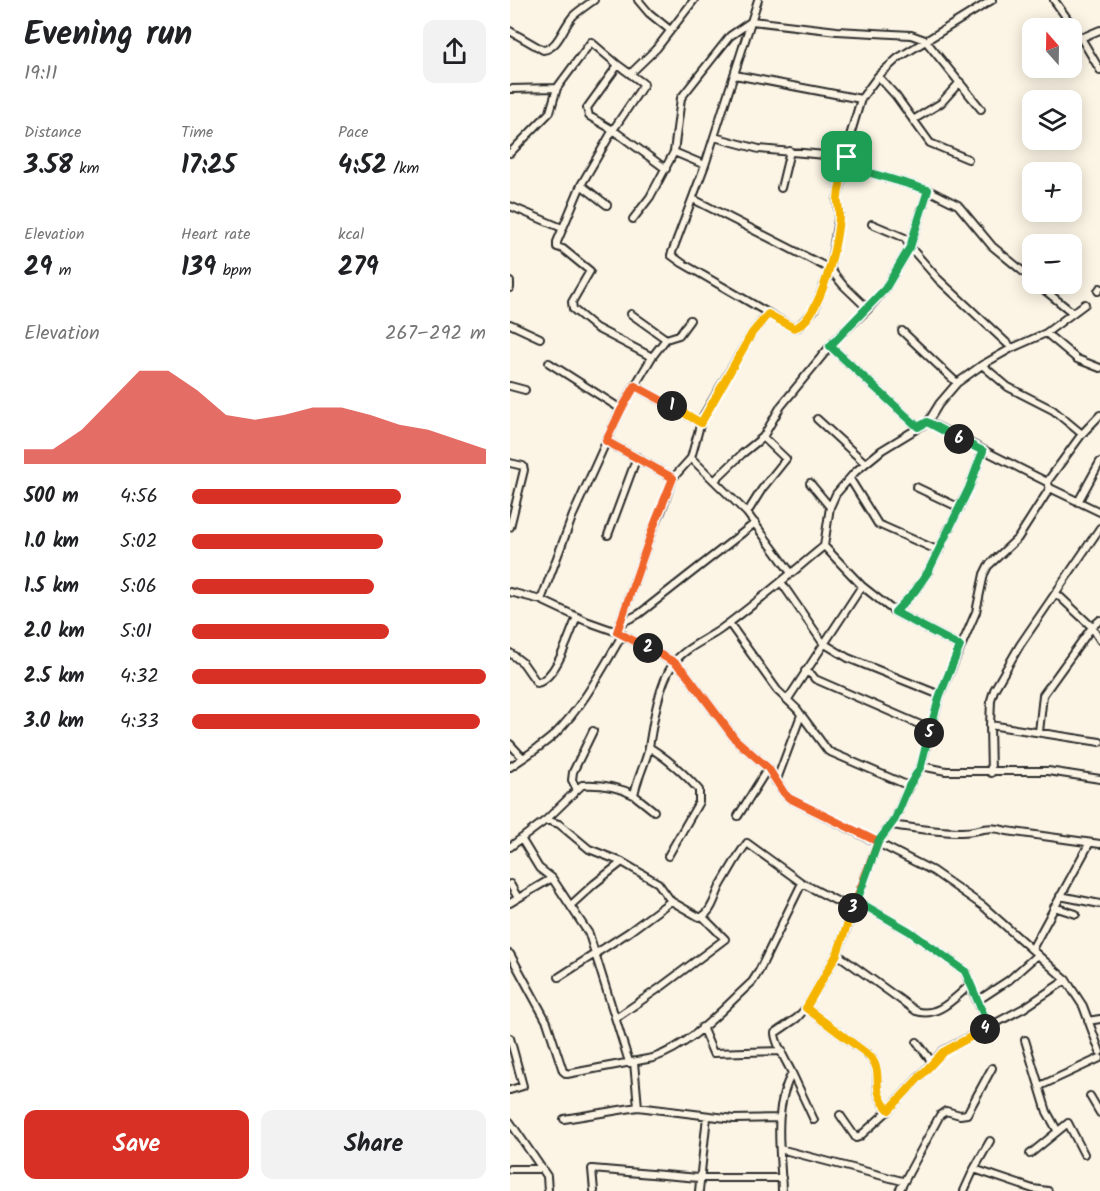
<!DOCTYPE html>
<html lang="en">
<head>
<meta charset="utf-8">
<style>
  body { margin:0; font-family:Kalam,sans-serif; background:#f2f2f2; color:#202124; height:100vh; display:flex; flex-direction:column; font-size:22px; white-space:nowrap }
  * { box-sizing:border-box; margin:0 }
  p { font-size:20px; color:#757577 }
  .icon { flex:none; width:33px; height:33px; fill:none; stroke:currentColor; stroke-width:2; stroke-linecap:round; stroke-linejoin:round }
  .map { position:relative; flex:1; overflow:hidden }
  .side { display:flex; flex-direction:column; background:#fff; width:510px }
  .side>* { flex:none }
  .needle { width:39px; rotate:340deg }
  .tools { position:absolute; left:512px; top:18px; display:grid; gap:12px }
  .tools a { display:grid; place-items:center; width:60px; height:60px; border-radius:12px; background:#fff; box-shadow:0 3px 15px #0003; font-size:30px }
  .pin { position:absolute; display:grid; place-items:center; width:51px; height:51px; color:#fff; margin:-26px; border-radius:12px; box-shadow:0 3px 9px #0006 }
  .km { position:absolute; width:30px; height:30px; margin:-15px; border-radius:50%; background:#222; color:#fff; font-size:16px; line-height:30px; text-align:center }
  .round { display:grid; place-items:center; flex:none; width:63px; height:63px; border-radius:12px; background:#f2f2f2 }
  .headline { display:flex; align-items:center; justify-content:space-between; height:102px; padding:0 24px }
  h1 { font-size:33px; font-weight:800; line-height:45px }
  .figures { display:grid; grid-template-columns:repeat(3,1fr); gap:9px; height:102px; padding:6px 24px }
  .figures div { display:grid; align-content:center }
  .figures b { font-size:26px; font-weight:800 }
  .figures small { font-size:16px; font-weight:400 }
  .figures p { font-size:16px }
  .chart { height:168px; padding:12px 24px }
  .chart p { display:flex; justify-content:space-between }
  .chart svg { width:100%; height:108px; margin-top:6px; fill:#d93025; opacity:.7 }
  .primary-button { display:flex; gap:12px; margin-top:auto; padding:12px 24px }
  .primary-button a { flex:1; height:69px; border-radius:12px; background:#d93025; color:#fff; font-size:24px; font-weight:800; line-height:69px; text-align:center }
  .primary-button a+a { background:#f2f2f2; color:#202124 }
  ul { padding:0 24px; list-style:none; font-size:20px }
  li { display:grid; grid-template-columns:96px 72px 1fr; align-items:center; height:45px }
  li i { height:15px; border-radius:8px; background:#d93025 }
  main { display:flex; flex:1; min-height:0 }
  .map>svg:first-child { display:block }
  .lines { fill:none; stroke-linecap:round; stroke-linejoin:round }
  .minor-casing { stroke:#2b2b2b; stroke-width:10 }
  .minor { stroke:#fcf5e5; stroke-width:6 }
  .split-1-casing { stroke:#fff; stroke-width:12 }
  .split-2-casing { stroke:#fff; stroke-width:12 }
  .split-3-casing { stroke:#fff; stroke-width:12 }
  .split-4-casing { stroke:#fff; stroke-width:12 }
  .split-5-casing { stroke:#fff; stroke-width:12 }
  .split-6-casing { stroke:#fff; stroke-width:12 }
  .split-7-casing { stroke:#fff; stroke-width:12 }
  .split-1 { stroke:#f5b400; stroke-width:8 }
  .split-2 { stroke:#f0652b; stroke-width:8 }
  .split-3 { stroke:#f0652b; stroke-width:8 }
  .split-4 { stroke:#f5b400; stroke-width:8 }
  .split-5 { stroke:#22a559; stroke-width:8 }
  .split-6 { stroke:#22a559; stroke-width:8 }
  .split-7 { stroke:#22a559; stroke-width:8 }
</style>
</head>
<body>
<main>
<section class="side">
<div class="headline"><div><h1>Evening run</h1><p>19:11</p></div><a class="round"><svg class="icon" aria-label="share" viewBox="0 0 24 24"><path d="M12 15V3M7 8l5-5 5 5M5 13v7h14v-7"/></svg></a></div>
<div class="figures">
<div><p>Distance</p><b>3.58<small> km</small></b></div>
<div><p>Time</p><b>17:25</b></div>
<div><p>Pace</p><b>4:52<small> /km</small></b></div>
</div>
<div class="figures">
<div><p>Elevation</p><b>29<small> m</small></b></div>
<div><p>Heart rate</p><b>139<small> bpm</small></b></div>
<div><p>kcal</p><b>279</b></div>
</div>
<div class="chart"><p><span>Elevation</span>267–292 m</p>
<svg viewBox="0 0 160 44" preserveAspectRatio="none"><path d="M0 44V38L10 38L20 30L30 18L40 6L50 6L60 14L70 24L80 26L90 24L100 21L110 21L120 24L130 28L140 30L150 34L160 38V44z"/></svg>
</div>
<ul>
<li><b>500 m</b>4:56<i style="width:71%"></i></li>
<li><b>1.0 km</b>5:02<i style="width:65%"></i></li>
<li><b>1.5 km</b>5:06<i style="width:62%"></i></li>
<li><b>2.0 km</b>5:01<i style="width:67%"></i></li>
<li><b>2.5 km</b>4:32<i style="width:100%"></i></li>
<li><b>3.0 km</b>4:33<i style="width:98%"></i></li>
</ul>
<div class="primary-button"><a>Save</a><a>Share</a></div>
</section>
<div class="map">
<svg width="590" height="1191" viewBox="0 0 590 1191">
  <rect width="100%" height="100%" fill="#fcf5e5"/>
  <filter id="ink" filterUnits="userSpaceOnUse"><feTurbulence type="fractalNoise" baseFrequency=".0167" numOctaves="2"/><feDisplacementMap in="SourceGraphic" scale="12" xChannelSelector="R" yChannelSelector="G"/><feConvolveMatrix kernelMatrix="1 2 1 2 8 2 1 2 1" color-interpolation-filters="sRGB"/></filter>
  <g filter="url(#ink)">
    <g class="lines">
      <defs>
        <path id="minor" d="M128 0 139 13 160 30
          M248 0 195 165 161 255 172 263 284 328 288 327 304 310 320 269 329 213 327 200 337 157 339 139 351 99 368 76 388 58 482 0
          M544 0 571 38 590 70
          M0 31 33 50C49 48 53 26 64 15 70 10 77 5 84 0
          M571 38 590 30
          M108 65 77 108 79 116 103 130 156 169
          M120 74 147 48 184 0
          M225 75 351 99
          M368 76 386 96 420 143 458 159
          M0 89 47 88
          M403 120 431 103 450 82
          M204 137 249 149 337 157 347 169 418 190 448 205 482 246 522 279
          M164 152 195 165
          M0 153 40 112 47 88 81 42 108 65 134 84 103 130 71 185 47 242V247L53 249 80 271 62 302 63 309 86 328 142 357
          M71 185 97 205
          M271 188 280 151
          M183 199 320 269 333 285 358 309
          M0 206 52 228
          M123 219 140 197 164 152 171 98 220 36 242 21 327 31 401 35 415 40 471 109
          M362 224 395 238 400 247 428 279 502 348
          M0 282V288
          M527 284 563 313
          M588 291 590 288
          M121 314 156 339
          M0 324 30 338
          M392 331 447 383
          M536 333 567 359 590 368
          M320 346 408 427
          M39 363 111 409
          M472 365 498 387 543 410 572 434
          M0 386 15 390
          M125 386 191 423
          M307 419 355 463
          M418 422 537 482 540 488 590 512
          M96 441 163 478
          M181 458 237 513 281 573
          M0 463 13 466 14 470 0 527
          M340 479 368 524 429 551
          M205 480 232 454 253 437
          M537 482 572 434 590 415
          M300 483 320 507
          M406 487 450 508
          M568 502 590 462
          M237 513 252 489 276 459 253 437 271 406 326 339 358 309 375 289 400 247 418 190
          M98 535 127 457
          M314 546 352 586 385 612 450 646
          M271 582 313 643 338 658 430 695
          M0 592 31 600 76 621 107 632 164 662 174 671 225 739 258 768 274 793 279 798 423 871 473 906 556 980 573 1006 590 1052
          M546 593 582 627 590 640
          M31 600 63 515 111 409 142 357 156 339 169 335 180 320
          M385 612 405 591 418 572 459 488 473 451
          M111 623 129 614 245 523
          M219 623 267 690 287 709 318 751 399 786
          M107 632 143 528 151 512 163 478 181 458 192 418 242 333 258 313
          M0 653 13 663 27 683C47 678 59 635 67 617
          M295 671 302 675 305 679 420 729
          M278 699 352 586
          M480 725 590 742
          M529 732 533 695 582 627 590 620
          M0 744 13 758
          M139 747C158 759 174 773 189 790V802L158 856
          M411 766 436 771H538L590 779
          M0 767C15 757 32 746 45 734 74 705 92 669 113 634
          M481 773 480 725 481 700 484 690 510 645 590 528
          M266 782 291 715
          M66 788 62 780 63 772 83 731
          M124 795 144 811
          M228 816 258 768
          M36 820 49 824 79 849 112 862 148 883 161 901 189 917C190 917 192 917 193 916 203 911 206 892 212 883 220 870 227 856 237 843L292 883 342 909
          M381 825C404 828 426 832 449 832 469 833 475 824 497 831L590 844
          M12 840 29 868 42 878 79 934 119 1062
          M0 847 36 820 72 785C89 784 109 787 124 795 127 778 136 763 139 747 143 722 149 684 163 664 174 648 196 640 211 629 247 603 280 574 314 546L320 507 326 494 345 472 372 450 418 422 429 404 447 383 472 365 502 348 536 333 575 304
          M0 884 8 898
          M550 896 590 904
          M0 903 42 878
          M61 905 84 884 112 862
          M544 907 566 914
          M522 949 579 844
          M0 954 37 1022 53 1071 57 1074 143 1058C183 1044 211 1010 242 982L249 971 292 883
          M327 954 406 1011C428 1018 444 998 460 985L455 971 399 931 347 901
          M49 977 119 932 161 901
          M460 985 479 1027
          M467 1001 499 980 527 955
          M296 1008 360 1056C376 1076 357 1088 379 1110
          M106 1018 151 987 215 939 193 917
          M578 1021 590 1019
          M192 1027 203 1053 272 1051
          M0 1038 13 1086 0 1090
          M515 1040 537 1112 547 1130
          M407 1042 422 1062
          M124 1062 128 1107
          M282 1073 304 1120
          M530 1086 590 1058
          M580 1096 590 1113
          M330 1115 346 1138 349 1137 379 1110 433 1051 514 1008 556 980
          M54 1119 128 1107 224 1119 268 1118
          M0 1122 37 1176 38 1191
          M270 1149 392 1181
          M520 1154 558 1123 574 1154
          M0 1169H31
          M464 1169 480 1141
          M84 1191 82 1169 189 1178H272
          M189 1191 197 1116
          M272 1191C271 1151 262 1110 282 1073 277 1063 265 1043 265 1033L287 1018 296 1008 327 954 368 842 385 819 399 786 411 766 430 695 466 612 474 574 478 566 508 538 540 488
          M389 1191 430 1115 436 1111 450 1115 457 1114 482 1068
          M454 1191 464 1169 523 1189 538 1191"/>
      </defs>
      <use href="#minor" class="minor-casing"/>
      <use href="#minor" class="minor"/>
    </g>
  </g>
  <g class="lines" filter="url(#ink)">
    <defs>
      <path id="split-1" d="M162 406 191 423 242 333 258 314 284 328C311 321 330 236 329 211 329 207 327 202 328 198 329 184 334 170 337 157"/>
      <path id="split-2" d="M138 648 107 632 143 528 163 478 96 441 111 410 125 386 162 406"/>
      <path id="split-3" d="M138 648 164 662 174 671 225 739 258 768 274 793 279 798 368 842 343 908"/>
      <path id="split-4" d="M343 908 327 954 296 1008 360 1056C376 1076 358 1088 379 1110L433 1052 475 1029"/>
      <path id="split-5" d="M419 733 411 766 399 786 385 819 368 842 347 901 399 931 455 971 479 1027 475 1029"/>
      <path id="split-6" d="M419 733 430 695 450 646 385 612 405 591 418 572 459 488 473 451 449 439"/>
      <path id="split-7" d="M337 157 347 169 418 190 400 247 375 289 320 346 408 427 417 422 449 439"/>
    </defs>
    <use href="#split-1" class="split-1-casing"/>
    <use href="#split-2" class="split-2-casing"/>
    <use href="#split-3" class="split-3-casing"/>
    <use href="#split-4" class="split-4-casing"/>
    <use href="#split-5" class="split-5-casing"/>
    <use href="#split-6" class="split-6-casing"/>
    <use href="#split-7" class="split-7-casing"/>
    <use href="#split-1" class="split-1"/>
    <use href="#split-2" class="split-2"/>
    <use href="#split-3" class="split-3"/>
    <use href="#split-4" class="split-4"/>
    <use href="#split-5" class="split-5"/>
    <use href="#split-6" class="split-6"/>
    <use href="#split-7" class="split-7"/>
  </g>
</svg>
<div class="tools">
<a><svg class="needle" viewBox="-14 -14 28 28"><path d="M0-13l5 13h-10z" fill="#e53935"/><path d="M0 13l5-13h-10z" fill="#757577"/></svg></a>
<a><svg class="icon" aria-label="layers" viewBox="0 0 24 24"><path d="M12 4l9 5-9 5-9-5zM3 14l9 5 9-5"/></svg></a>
<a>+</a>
<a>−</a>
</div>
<div class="pin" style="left:337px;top:157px;background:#1e9e55"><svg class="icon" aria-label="arrive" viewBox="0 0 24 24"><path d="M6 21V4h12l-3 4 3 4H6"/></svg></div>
<b class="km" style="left:162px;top:406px">1</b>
<b class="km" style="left:138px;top:648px">2</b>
<b class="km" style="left:343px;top:908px">3</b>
<b class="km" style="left:475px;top:1029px">4</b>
<b class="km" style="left:419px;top:733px">5</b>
<b class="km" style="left:449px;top:439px">6</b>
</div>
</main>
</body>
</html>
